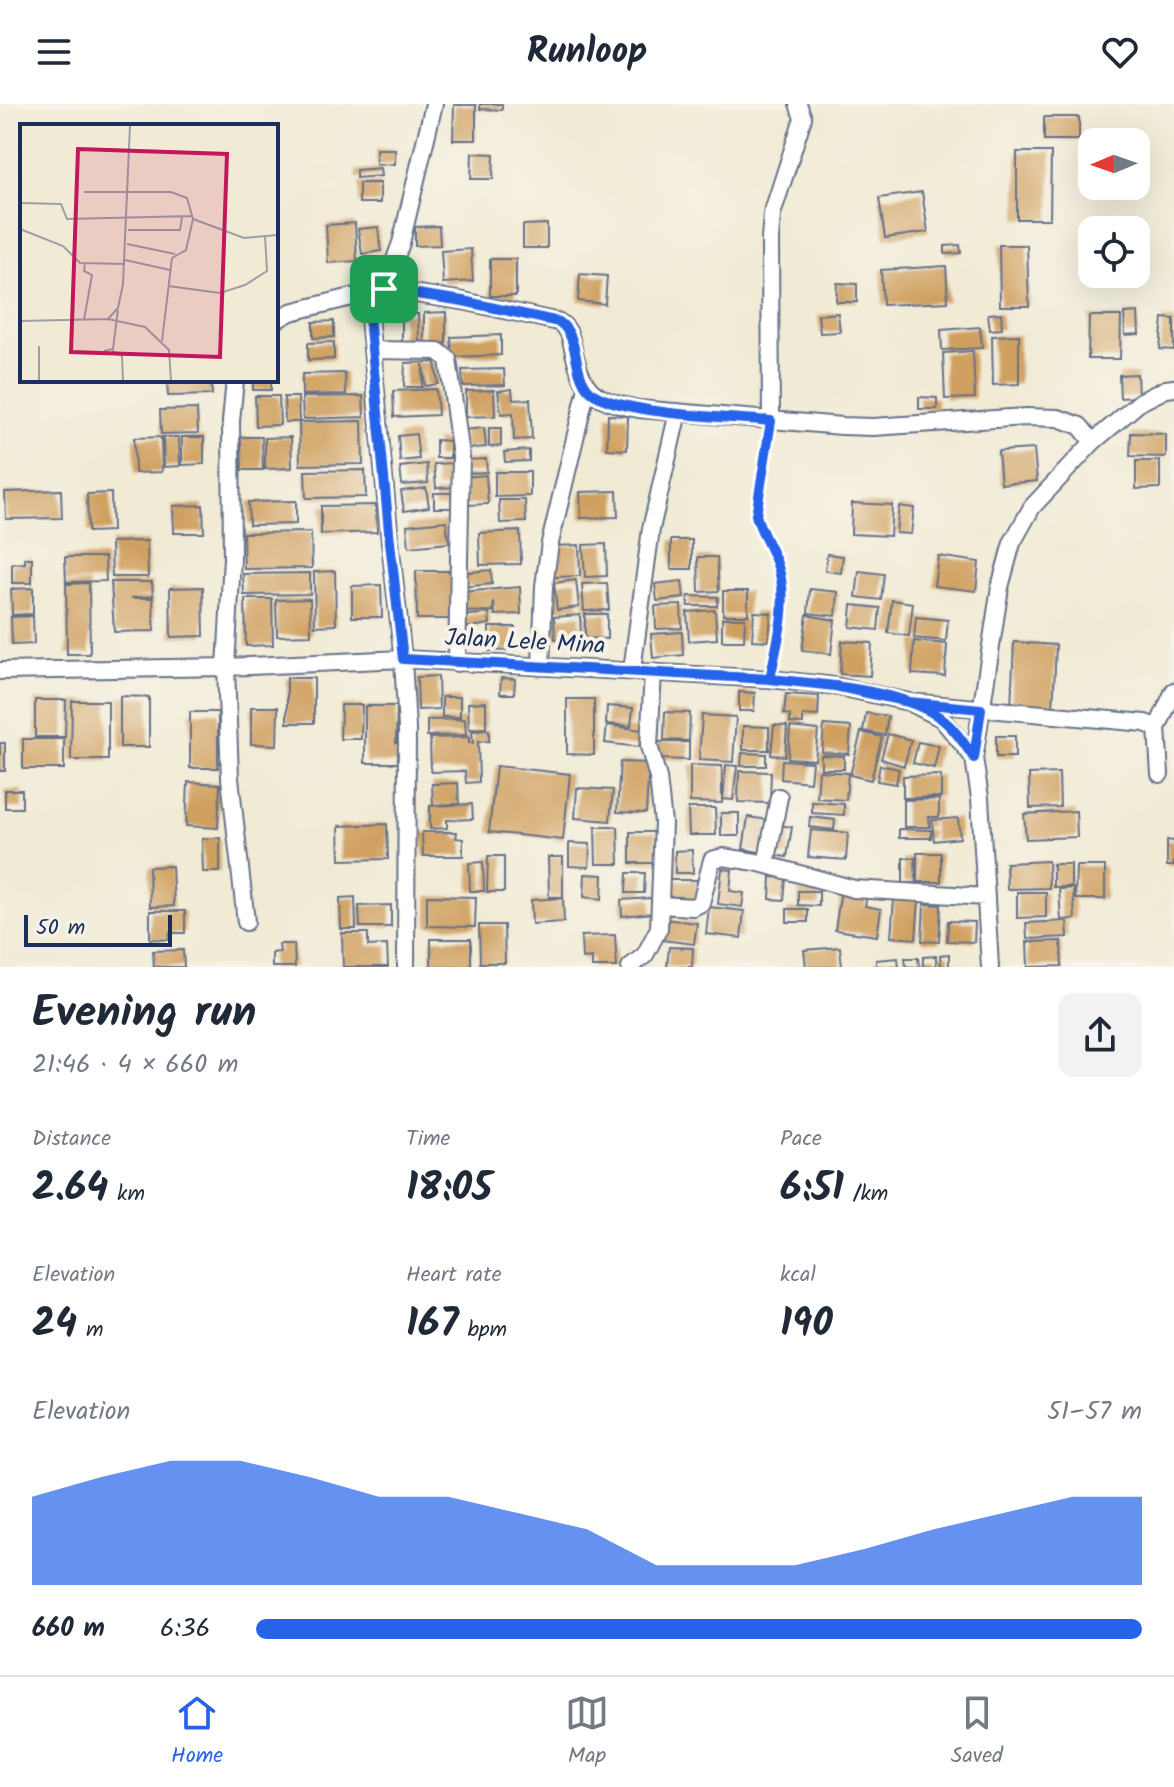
<!DOCTYPE html>
<html lang="en">
<head>
<meta charset="utf-8">
<style>
  body { margin:0; font-family:Kalam,sans-serif; background:#f2f2f3; color:#1f2937; height:100vh; display:flex; flex-direction:column; font-size:30px; white-space:nowrap }
  * { box-sizing:border-box; margin:0 }
  p { font-size:26px; color:#747a83 }
  .icon { flex:none; width:44px; height:44px; fill:none; stroke:currentColor; stroke-width:2; stroke-linecap:round; stroke-linejoin:round }
  .map { position:relative; height:863px; overflow:hidden }
  .panel { display:flex; flex-direction:column; background:#fff; flex:1 }
  .panel>* { flex:none }
  .needle { width:52px; rotate:268deg }
  .tools { position:absolute; left:1078px; top:24px; display:grid; gap:16px }
  .tools a { display:grid; place-items:center; width:72px; height:72px; border-radius:16px; background:#fff; box-shadow:0 8px 32px #0002; font-size:40px }
  .scale { position:absolute; left:24px; bottom:20px; width:148px; box-sizing:border-box; padding-left:8px; border:4px solid #1b2f5e; border-top:0; font-size:22px; line-height:28px; white-space:nowrap; color:#1b2f5e; -webkit-text-stroke:6px #f7f3e8; paint-order:stroke }
  .pin { position:absolute; display:grid; place-items:center; width:68px; height:68px; color:#fff; margin:-34px; border-radius:16px; box-shadow:0 4px 12px #0006 }
  .round { display:grid; place-items:center; flex:none; width:84px; height:84px; border-radius:16px; background:#f2f2f3 }
  .summary { display:flex; align-items:center; justify-content:space-between; height:136px; padding:0 32px }
  h1 { font-size:44px; font-weight:800; line-height:60px }
  .figures { display:grid; grid-template-columns:repeat(3,1fr); gap:12px; height:136px; padding:8px 32px }
  .figures div { display:grid; align-content:center }
  .figures b { font-size:40px; font-weight:800 }
  .figures small { font-size:22px; font-weight:400 }
  .figures p { font-size:22px }
  .chart { height:224px; padding:16px 32px }
  .chart p { display:flex; justify-content:space-between }
  .chart svg { width:100%; height:144px; margin-top:8px; fill:#2563eb; opacity:.7 }
  ul { padding:0 32px; list-style:none; font-size:26px }
  li { display:grid; grid-template-columns:128px 96px 1fr; align-items:center; height:60px }
  li i { height:20px; border-radius:10px; background:#2563eb }
  header { display:flex; justify-content:space-between; align-items:center; height:104px; padding:0 32px; background:#fff; font-size:36px; font-weight:800 }
  .menu { display:flex; justify-content:space-around; align-items:center; height:112px; border-top:2px solid #e0e1e3; background:#fff; font-size:22px; color:#747a83 }
  .menu a { display:grid; justify-items:center; gap:4px }
  .menu .active { color:#2563eb }
  .map>svg:first-child { display:block }
  .building { fill:#d0a061 }
  .lines { fill:none; stroke-linecap:round; stroke-linejoin:round }
  .minor-casing { stroke:#667188; stroke-width:20 }
  .path { stroke:#667188; stroke-width:4; stroke-dasharray:2 6; stroke-linecap:butt }
  .minor { stroke:#fff; stroke-width:16 }
  .route-casing { stroke:#fff; stroke-width:16 }
  .route { stroke:#2563eb; stroke-width:10 }
  .labels { text-anchor:middle; stroke-width:8; stroke-linejoin:round; paint-order:stroke }
  .street-label { font-size:24px; fill:#1b2f5e; stroke:#f7f3e8 }
  .inset-road { fill:none; stroke:#9ba0a5; stroke-width:2 }
  .view { fill:#c2185b; fill-opacity:0.15; stroke:#c2185b; stroke-width:4 }
  .inset-edge { fill:none; stroke:#1b2f5e; stroke-width:4 }
</style>
</head>
<body>
<header><svg class="icon" aria-label="menu" viewBox="0 0 24 24"><path d="M4 6h16M4 12h16M4 18h16"/></svg>Runloop<svg class="icon" aria-label="heart" viewBox="0 0 24 24"><path d="M12 20l-8-8c-3-5 5-10 8-4 3-6 11-1 8 4z"/></svg></header>
<div class="map">
<svg width="1174" height="863" viewBox="0 0 1174 863">
  <rect width="100%" height="100%" fill="#f7f3e8"/>
  <filter id="ink" filterUnits="userSpaceOnUse"><feTurbulence type="fractalNoise" baseFrequency=".0125" numOctaves="2"/><feDisplacementMap in="SourceGraphic" scale="16" xChannelSelector="R" yChannelSelector="G"/><feConvolveMatrix kernelMatrix="1 2 1 2 8 2 1 2 1" color-interpolation-filters="sRGB"/></filter>
  <filter id="wash" filterUnits="userSpaceOnUse"><feTurbulence type="fractalNoise" baseFrequency=".006" numOctaves="4" result="noise"/><feDisplacementMap in="SourceGraphic" scale="32" xChannelSelector="R" yChannelSelector="G"/><feGaussianBlur stdDeviation="1.8" result="paint"/><feColorMatrix in="noise" values="0 0 0 0 0 0 0 0 0 0 0 0 0 0 0 0 0 1.4 0 .05"/><feComposite in="paint" operator="in"/></filter>
  <g filter="url(#wash)">
    <rect width="100%" height="100%" fill="#f1ebd5"/>
    <g id="blocks">
      <path class="building" d="M480 0H502V6L480 5Z
        M454 1H476V36H453Z
        M1044 13H1079V36H1044Z
        M376 45H395V60L376 61Z
        M1017 48H1051L1050 115H1017Z
        M472 49 494 50 493 75H471Z
        M380 64 381 72 356 74V66Z
        M359 79H380V99H359Z
        M922 88 928 128 885 134 879 94Z
        M355 119 357 157 328 159 326 121Z
        M547 120V144H523V121Z
        M439 122 440 141 415 142V123Z
        M378 123 381 147 362 150 358 125Z
        M960 141 961 149 945 150V142Z
        M999 141H1027L1029 202H1000Z
        M471 145 473 177 443 179 441 147Z
        M490 155H516V192H490Z
        M946 162 948 198 883 201 881 166Z
        M580 170 607 172 605 200 578 197Z
        M837 179 857 180V198H836Z
        M446 208V239L424 240V209Z
        M1138 208 1139 230 1125 231 1124 209Z
        M838 209 840 228 820 229 818 211Z
        M1001 209 1002 225 990 226 988 210Z
        M402 210H418L419 240H402Z
        M1089 212H1121L1120 255H1088Z
        M1163 214 1174 215V246L1160 245Z
        M334 217V233L313 234V218Z
        M980 223 982 244 942 246 941 226Z
        M501 231V251L452 253 451 233Z
        M1019 231V280L993 281 992 232Z
        M334 238V255L308 256V239Z
        M973 247 975 294 945 295 943 249Z
        M435 258 438 280 425 282 423 260 422 283H404L405 259Z
        M504 265 505 281 463 282 462 266Z
        M345 269 346 290 302 291V270Z
        M1137 270 1138 293 1120 294 1119 271Z
        M167 276H211L212 291 168 292Z
        M253 276H271V286H253Z
        M436 285 438 311 394 313 393 287Z
        M512 285 513 296 530 295 532 335 514 336 513 309 501 310 498 287Z
        M494 286 495 312 466 313V287Z
        M255 292H279L280 321 256 322Z
        M363 292 364 313 303 315 302 293Z
        M284 293H298L299 318H285Z
        M919 293 937 294V305H919Z
        M197 305 198 329 161 330 160 306Z
        M608 311 628 312 627 346 607 345Z
        M362 317 363 360 300 361 299 318Z
        M484 324 486 343 464 345 463 326Z
        M489 324H501V342L489 343Z
        M1131 329 1166 330V353L1130 352Z
        M416 330 419 355 400 357 398 332Z
        M161 333 162 368 135 369 134 334Z
        M163 333H179L180 362 164 363Z
        M182 333H204V360L182 361Z
        M241 333H262L263 366H242Z
        M291 333 292 364 265 365V334Z
        M436 336 450 337V354H436Z
        M1034 345 1037 377 1001 380 998 347Z
        M529 346V357L505 358 504 348Z
        M486 355 487 368 464 369V356Z
        M1136 357H1160V384L1136 385Z
        M456 359 457 383 436 384 434 360Z
        M427 360 428 379 402 381 400 363Z
        M365 366 366 393 306 394 305 367Z
        M495 368H530V392L495 393Z
        M486 371 488 400 467 401 465 373Z
        M426 384 429 403 404 407 401 387Z
        M61 386 62 414 6 415 5 388Z
        M617 387 618 413 581 414 580 388Z
        M111 389 112 427 88 428 87 390Z
        M434 389H460L459 404H434Z
        M499 396H525L526 418 500 419Z
        M296 397V420L249 421 248 398Z
        M852 399 892 401 890 432 851 430Z
        M203 401 204 429H174L173 402Z
        M376 401 377 428 321 430V402Z
        M899 402 914 404 911 430 896 429Z
        M446 417 449 439 409 443 407 421Z
        M520 427 521 460 480 461 479 429Z
        M311 428 312 464 244 465 243 429Z
        M671 436H692V465H671Z
        M147 437 148 473H112L111 438Z
        M606 440 607 472 585 473 583 441Z
        M579 441 580 472 554 473 553 442Z
        M827 450 843 452 841 469 825 467Z
        M938 452 979 458 976 487 934 482Z
        M65 453H105L106 477 66 478Z
        M698 453H717L719 487 699 488Z
        M25 454H32V479H12V460L25 459Z
        M491 466 492 480 461 483 460 469Z
        M335 467 336 521 315 522 314 468Z
        M416 467H452V515H417Z
        M859 467 884 470 881 496 856 493Z
        M310 469V490L244 491 243 470Z
        M576 476 579 503 557 506 554 479Z
        M682 477 684 494 657 497 655 480Z
        M111 478H152L153 492 131 494H153L154 527 114 528Z
        M89 479 90 550H67L66 480Z
        M607 479 609 506 584 507 582 480Z
        M381 481 382 513H352V482Z
        M203 483 204 532 171 533 170 484Z
        M520 483 521 510 495 511 494 498 493 507 463 508 462 488Z
        M33 484V510L12 511 11 485Z
        M810 485 838 488 836 512 808 509Z
        M723 487H748V511H723Z
        M688 492 718 493 717 502H688Z
        M245 495H272L273 541 246 542Z
        M310 495 311 531 277 532 276 496Z
        M892 496 913 499 909 532 888 529Z
        M681 501 682 524 656 525 655 502Z
        M852 501 880 504 878 526 850 523Z
        M715 506 717 535 689 537 687 508Z
        M754 508 771 509 769 537 752 536Z
        M489 509 490 520 464 524 462 512Z
        M585 510H607V535L585 534Z
        M580 511 581 533 555 535 554 513Z
        M807 511 835 516 831 550 802 546Z
        M33 512 34 540 12 541 11 513Z
        M916 513 948 516 946 537 914 534Z
        M722 514H745L744 537H722Z
        M489 523H515V546L489 547Z
        M682 528 683 551 653 554 651 530Z
        M842 537 872 539 870 572 840 570Z
        M914 537 947 540 945 572 912 570Z
        M1014 538 1056 541 1053 606 1011 603Z
        M438 572 439 605 418 606 417 573Z
        M287 574H314V619H287Z
        M501 574 515 575 514 590H500Z
        M739 588 755 589 754 607H739Z
        M786 590 819 592 818 612 803 611V620L790 619V611L784 610Z
        M120 592 149 593V643H120Z
        M442 593H460V613H442Z
        M567 595H594V651L567 650Z
        M35 596H66L65 633H35Z
        M72 597H108V656H71Z
        M486 598V624L469 625 468 599Z
        M341 601H362L361 635H340Z
        M365 602H397L396 639H402V659H365Z
        M607 602 633 604 631 622 606 620Z
        M251 603H278L277 641 251 640Z
        M190 608H218V664H190Z
        M665 608 690 609 689 637 664 636Z
        M866 609 888 612 885 631 863 627Z
        M702 611 736 613 733 658 699 656Z
        M465 615 466 631 427 632V616Z
        M607 621 642 626 639 643 605 639Z
        M774 621 787 622 785 652 771 651Z
        M824 621 851 623 849 650 822 648Z
        M743 622 769 623V646H743Z
        M790 623 818 626 815 656 788 654Z
        M489 626V637L478 638 479 678 466 679 465 667 431 668 430 634 469 633V639H473L472 627Z
        M861 628 882 633 871 676 850 671Z
        M888 630 911 636 904 662 881 655Z
        M996 632H1015V653H996Z
        M23 635H64V665H23Z
        M657 638H689V656L656 655Z
        M918 638 939 642 934 664 913 659Z
        M0 639H5V667H0Z
        M742 649 766 650V662H741Z
        M821 651 844 652V665H821Z
        M782 656 812 658 810 678 781 675Z
        M620 658 649 659 646 709 617 708Z
        M690 661 722 662V699L690 698Z
        M726 661 737 662 733 696 723 695Z
        M880 661 899 665 896 680 877 677Z
        M496 662 570 670 563 736 489 728Z
        M739 667 771 668 770 699 738 698Z
        M819 667 848 669 846 696 817 694Z
        M1059 669 1060 703 1030 704 1029 670Z
        M941 671V693L903 694V672Z
        M188 678 220 680 218 724 186 722Z
        M458 679 459 700 433 701 432 680Z
        M577 684 613 686 610 717 575 714Z
        M5 686H22V704H5Z
        M939 695V713H929L930 723H904V696Z
        M812 698 844 700V711L812 709Z
        M472 700 473 715 447 716V724L430 725V702Z
        M688 704H715L716 731H689Z
        M1076 707 1077 733 1026 735 1024 710Z
        M721 709H739V732H721Z
        M748 713 769 716 764 749 743 745Z
        M810 713 835 716 834 726 809 723Z
        M958 714 960 734 934 737 932 716Z
        M387 720 388 755 340 756 339 722Z
        M779 721 792 723 787 753 773 751Z
        M595 723H618L619 760H596Z
        M899 725 931 726V734H899Z
        M811 726 848 729 846 756 808 753Z
        M422 728H457L456 734 463 735V752H423Z
        M630 728H656V759H630Z
        M220 734V768H203L202 735Z
        M1167 736 1174 737V762H1167Z
        M569 739 590 740 589 763 569 762Z
        M692 746 693 769H675V747Z
        M917 749H941V778H917Z
        M488 752H504V788H487Z
        M548 753H563V793H549Z
        M903 754H915L916 779H903Z
        M1048 757 1049 784 1007 785 1006 759Z
        M483 758 484 787H470L469 759Z
        M1053 760H1071V783H1053Z
        M172 762 174 802 150 803 149 763Z
        M1076 762H1105V795H1075Z
        M722 765 732 766 730 787 744 789 742 803 718 800Z
        M627 769H645L644 789H626Z
        M585 770 603 771 602 795 584 793Z
        M771 773 786 774 784 796 770 795Z
        M666 776H697V794L666 793Z
        M1073 784 1075 815 1061 816 1059 785Z
        M841 786 867 790 865 802 881 805 877 832 835 826Z
        M798 787H819V802L798 801Z
        M1017 788H1046V813L1017 814Z
        M427 792 476 793 475 823 427 822Z
        M355 793 356 825H341L340 794Z
        M563 794 564 818 532 820 531 796Z
        M651 794 653 809 622 812 621 796Z
        M894 794 919 796 916 835 891 833Z
        M924 800 941 801 939 838 922 837Z
        M391 801V823H360L359 802Z
        M709 803 744 807 741 834 706 830Z
        M787 805H808V818H787Z
        M150 807H185V829H170L169 836 150 835Z
        M664 815 697 819 694 840 661 836Z
        M948 817 975 818 974 838 947 837Z
        M1067 817 1068 833 1027 835 1026 819Z
        M479 821H504L505 859H480Z
        M342 829H368V842L387 841 388 863H343Z
        M615 831 617 863H592V854L582 855 581 832Z
        M431 835H471V863H431Z
        M1061 837 1062 862 1028 863 1027 838Z
        M279 840H294L295 863H272V849L280 848Z
        M669 843 693 844 692 863H667Z
        M840 843 842 863H806L804 846Z
        M183 846 184 863H154L153 847Z
        M949 850V863H941L940 851Z
        M936 852V863H923V853Z
        M898 854 899 863H876V856Z
        M905 854H918L919 863H906Z"/>
    </g>
  </g>
  <g filter="url(#ink)">
    <use href="#blocks" fill-opacity="0" stroke="#667188" stroke-width="2"/>
    <g class="lines">
      <defs>
        <path id="minor" d="M384 185 401 139 434 0
          M367 191 390 438 403 555 407 625 406 863
          M276 216 291 208 384 185 463 197 559 218C568 224 570 230 572 240 583 288 590 295 639 305L842 322 873 323 1026 313 1058 314 1080 322 1093 338
          M373 246 438 247 448 255 461 352 457 559
          M235 276 231 317 232 454 226 563 230 674 246 818
          M771 317 770 135 772 110 803 14 798 0
          M541 563 544 482 550 439 587 284
          M632 566 651 425 678 308
          M0 567 226 563 403 555 770 575 835 582 909 598 941 614 974 654
          M919 599 1145 619 1157 624 1160 670
          M1157 624 1174 587
          M766 761 779 693
          M660 801 693 803 701 799 712 756 723 753 756 758 854 785 986 793
          M630 863 645 851 659 824 663 719 658 674 649 642 653 568
          M990 863 980 694 974 654 1000 483 1012 439 1032 403 1093 338 1140 298 1166 285 1174 284"/>
      </defs>
      <use href="#minor" class="minor-casing"/>
      <path class="path" d="M769 331C765 354 756 388 756 411 757 427 771 440 776 456 787 491 779 524 773 559"/>
      <use href="#minor" class="minor"/>
    </g>
  </g>
  <g class="lines" filter="url(#ink)">
    <defs>
      <path id="route" d="M384 185 367 191 390 438 403 555 770 575 835 582 909 598 981 605 974 654C965 641 956 626 943 616 907 586 817 580 770 575 776 543 787 508 781 475 778 452 762 434 756 411L771 317C734 313 610 311 588 285 572 266 580 232 559 218L463 197 384 185"/>
    </defs>
    <use href="#route" class="route-casing"/>
    <use href="#route" class="route"/>
  </g>
  <g class="labels">
    <g class="street-label">
      <text transform="translate(525 537) rotate(3)" y="8">Jalan Lele Mina</text>
    </g>
  </g>
  <g transform="translate(20 20)">
    <rect width="258" height="258" fill="#f1ebd5"/>
    <path class="inset-road" d="M64 68H151L167 74 173 95 166 126 152 134 142 217M0 79 41 80 47 95 172 92M173 95 224 114 258 111M0 105 43 122 60 139 105 140M108 106H160L162 93M107 120 155 130M105 136 150 146M148 162 200 169 225 161 247 147 245 112M88 195 98 184 103 160 110 1M64 196 72 151 64 147 65 139M0 197 88 195 125 203 149 226 151 257M19 222V257M84 227 93 225 98 186M92 227 102 232 103 257"/>
    <path class="view" d="M58 25 207 30 200 233 51 228Z"/>
    <rect width="258" height="258" class="inset-edge"/>
  </g>
</svg>
<div class="tools">
<a><svg class="needle" viewBox="-14 -14 28 28"><path d="M0-13l5 13h-10z" fill="#e53935"/><path d="M0 13l5-13h-10z" fill="#747a83"/></svg></a>
<a><svg class="icon" aria-label="locate" viewBox="0 0 24 24"><circle cx="12" cy="12" r="6"/><path d="M12 2v4M12 18v4M2 12h4M18 12h4"/></svg></a>
</div>
<div class="scale">50 m</div>
<div class="pin" style="left:384px;top:185px;background:#1e9e55"><svg class="icon" aria-label="arrive" viewBox="0 0 24 24"><path d="M6 21V4h12l-3 4 3 4H6"/></svg></div>
</div>
<section class="panel">
<div class="summary"><div><h1>Evening run</h1><p>21:46 · 4 × 660 m</p></div><a class="round"><svg class="icon" aria-label="share" viewBox="0 0 24 24"><path d="M12 15V3M7 8l5-5 5 5M5 13v7h14v-7"/></svg></a></div>
<div class="figures">
<div><p>Distance</p><b>2.64<small> km</small></b></div>
<div><p>Time</p><b>18:05</b></div>
<div><p>Pace</p><b>6:51<small> /km</small></b></div>
</div>
<div class="figures">
<div><p>Elevation</p><b>24<small> m</small></b></div>
<div><p>Heart rate</p><b>167<small> bpm</small></b></div>
<div><p>kcal</p><b>190</b></div>
</div>
<div class="chart"><p><span>Elevation</span>51–57 m</p>
<svg viewBox="0 0 160 44" preserveAspectRatio="none"><path d="M0 44V17L10 11L20 6L30 6L40 11L50 17L60 17L70 22L80 27L90 38L100 38L110 38L120 33L130 27L140 22L150 17L160 17V44z"/></svg>
</div>
<ul>
<li><b>660 m</b>6:36<i style="width:100%"></i></li>
</ul>
</section>
<nav class="menu">
<a class="active"><svg class="icon" aria-label="home" viewBox="0 0 24 24"><path d="M3 11l9-7 9 7M6 9v11h12V9"/></svg>Home</a>
<a><svg class="icon" aria-label="map" viewBox="0 0 24 24"><path d="M3 6l6-2 6 2 6-2v14l-6 2-6-2-6 2zM9 4v14M15 6v14"/></svg>Map</a>
<a><svg class="icon" aria-label="saved" viewBox="0 0 24 24"><path d="M7 4h10v16l-5-4-5 4z"/></svg>Saved</a>
</nav>
</body>
</html>
